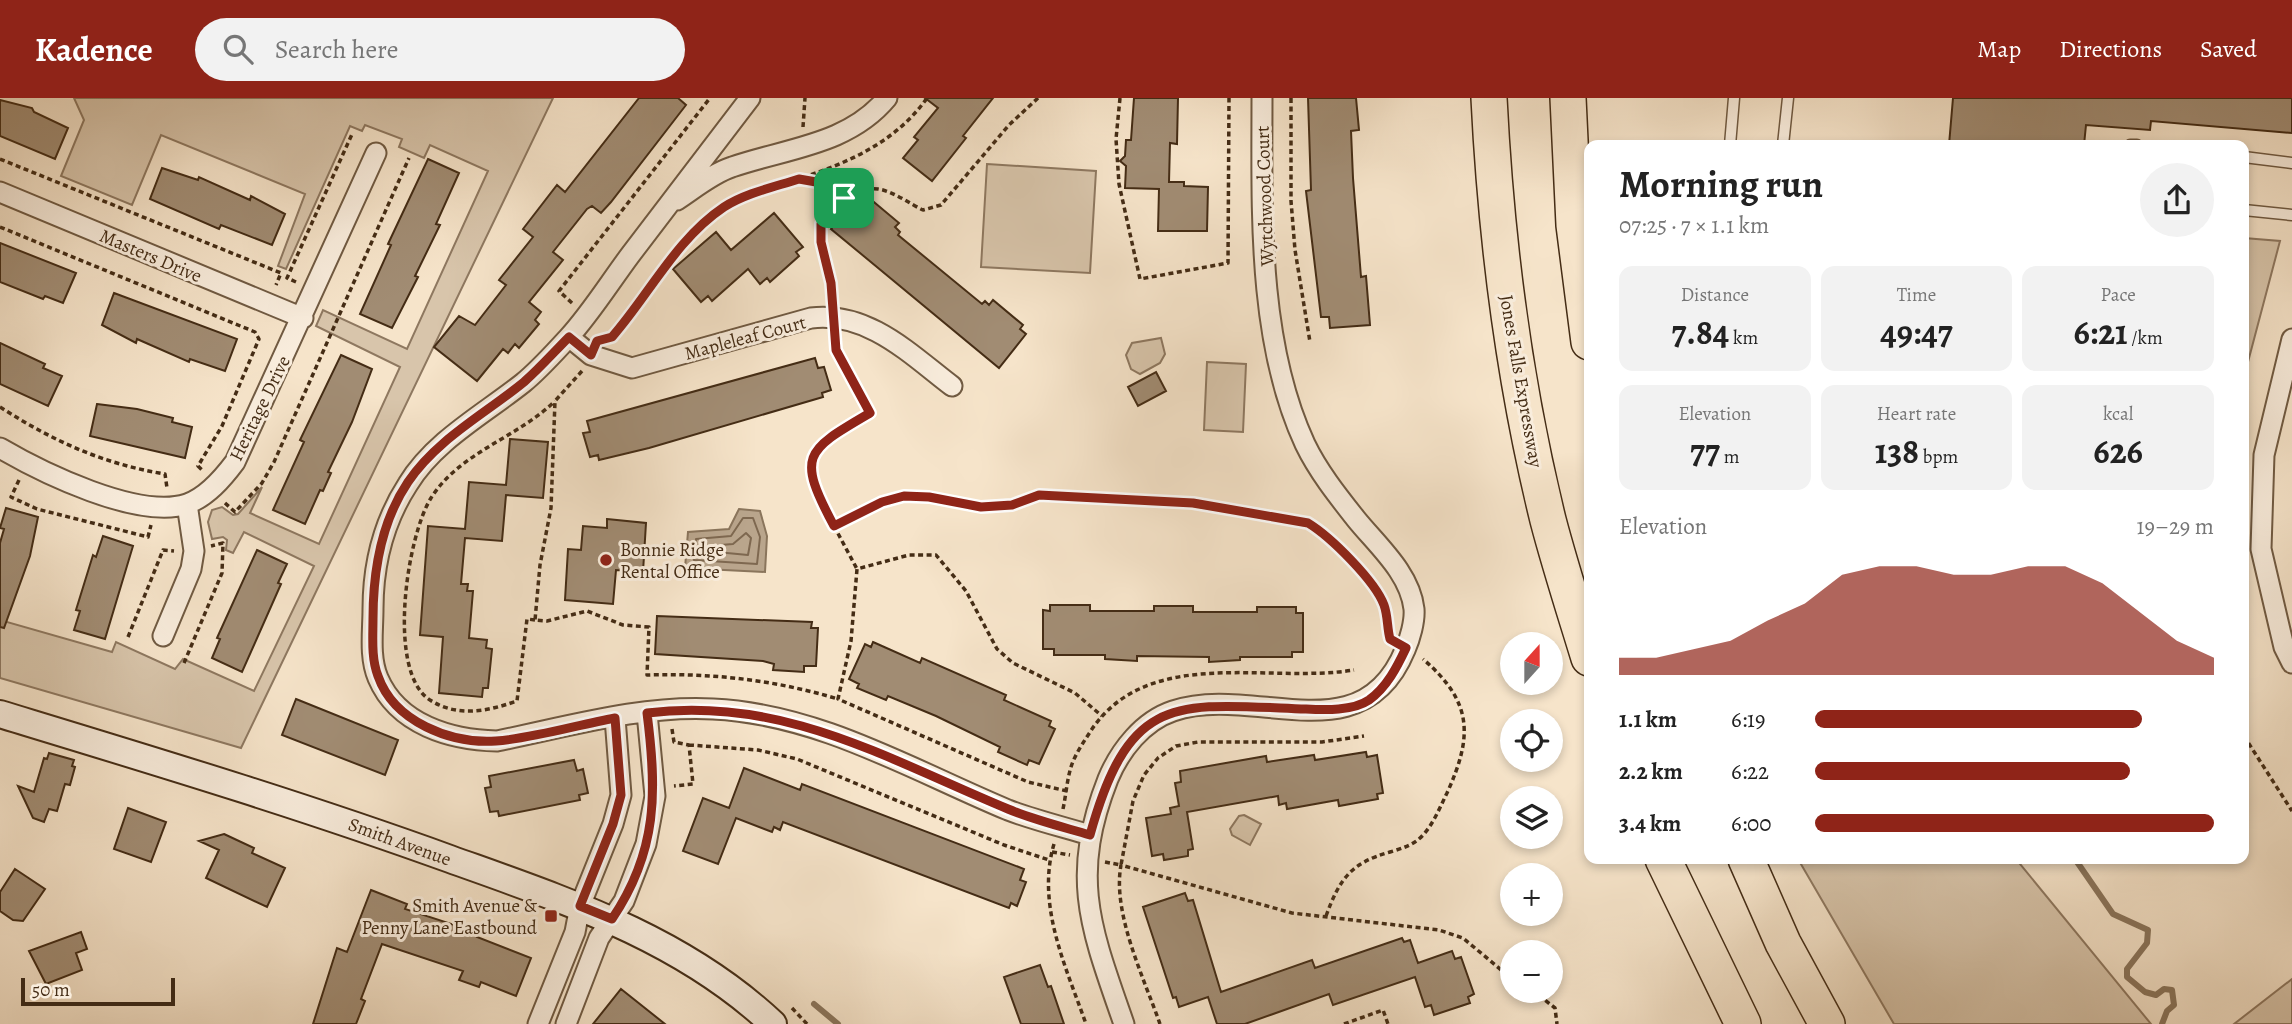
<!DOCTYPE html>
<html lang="en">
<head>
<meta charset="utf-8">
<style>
  body { margin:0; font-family:Alegreya,serif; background:#f2f2f2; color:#222; height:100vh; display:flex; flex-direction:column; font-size:26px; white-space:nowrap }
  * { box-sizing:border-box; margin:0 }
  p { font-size:23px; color:#767676 }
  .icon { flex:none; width:38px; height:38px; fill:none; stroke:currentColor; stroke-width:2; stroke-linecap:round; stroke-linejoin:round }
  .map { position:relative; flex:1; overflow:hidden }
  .drawer { position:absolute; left:1584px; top:42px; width:665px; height:724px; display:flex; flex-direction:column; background:#fff; border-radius:14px; box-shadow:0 4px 10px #0003 }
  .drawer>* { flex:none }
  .needle { width:46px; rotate:21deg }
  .fabs { position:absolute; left:1500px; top:534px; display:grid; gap:14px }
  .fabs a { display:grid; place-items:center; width:63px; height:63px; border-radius:50%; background:#fff; box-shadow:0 4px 10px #0003; font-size:35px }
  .scale { position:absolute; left:21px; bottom:18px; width:154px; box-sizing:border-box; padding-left:7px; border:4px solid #442c15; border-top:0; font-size:19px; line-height:24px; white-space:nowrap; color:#442c15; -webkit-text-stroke:5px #f9eddd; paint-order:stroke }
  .pin { position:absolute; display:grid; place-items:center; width:60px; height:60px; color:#fff; margin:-30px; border-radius:14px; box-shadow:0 4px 10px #0006 }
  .round { display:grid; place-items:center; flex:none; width:74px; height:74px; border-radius:37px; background:#f2f2f2 }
  .overview { display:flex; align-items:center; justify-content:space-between; height:119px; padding:0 35px }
  h1 { font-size:38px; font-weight:700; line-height:52px }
  .metrics { display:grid; grid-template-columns:repeat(3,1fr); gap:10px; height:119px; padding:7px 35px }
  .metrics div { display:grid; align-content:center; border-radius:14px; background:#f2f2f2; text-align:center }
  .metrics b { font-size:35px; font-weight:700 }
  .metrics small { font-size:19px; font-weight:400 }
  .metrics p { font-size:19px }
  .chart { height:196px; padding:14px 35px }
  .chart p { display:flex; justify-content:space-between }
  .chart svg { width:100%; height:126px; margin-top:7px; fill:#8f2418; opacity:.7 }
  ul { padding:0 35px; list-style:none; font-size:23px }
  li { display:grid; grid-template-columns:112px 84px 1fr; align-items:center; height:52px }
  li i { height:18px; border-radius:9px; background:#8f2418 }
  header { display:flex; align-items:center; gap:42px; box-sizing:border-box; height:98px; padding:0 35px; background:#8f2418; color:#fff }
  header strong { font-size:33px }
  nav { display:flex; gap:38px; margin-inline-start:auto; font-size:24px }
  .search { width:490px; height:63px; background:#f2f2f2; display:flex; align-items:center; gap:18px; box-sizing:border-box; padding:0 24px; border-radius:38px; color:#767676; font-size:26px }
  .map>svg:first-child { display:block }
  .green { fill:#d8c5ab; stroke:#8e7860; stroke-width:2 }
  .water { fill:#b9a58c; stroke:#8a755c; stroke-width:2 }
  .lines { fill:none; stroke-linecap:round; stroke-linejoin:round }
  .shore { stroke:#7e6850; stroke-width:2 }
  .stream { stroke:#8a755c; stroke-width:6 }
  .building { fill:#a18c73; stroke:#442c15; stroke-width:2 }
  .service-casing { stroke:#705a42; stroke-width:13 }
  .minor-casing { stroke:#705a42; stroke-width:23 }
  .secondary-casing { stroke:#442c15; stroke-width:30 }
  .motorway-casing { stroke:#442c15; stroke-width:38 }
  .path { stroke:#442c15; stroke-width:3.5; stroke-dasharray:5 3.5; stroke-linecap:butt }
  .service { stroke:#f9eddd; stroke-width:10 }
  .minor { stroke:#f9eddd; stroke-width:19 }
  .secondary { stroke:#f9eddd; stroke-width:26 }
  .motorway { stroke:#f6e4ca; stroke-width:35 }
  .route-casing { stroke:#fff; stroke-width:14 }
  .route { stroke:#8f2418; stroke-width:9 }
  .poi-dot { fill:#8f2418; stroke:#f9eddd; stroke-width:2.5 }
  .labels { text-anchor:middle; stroke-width:6; stroke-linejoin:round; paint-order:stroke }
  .street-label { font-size:19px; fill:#442c15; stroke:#f9eddd }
  .poi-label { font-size:19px; fill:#442c15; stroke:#f9eddd; text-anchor:start }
</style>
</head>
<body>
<header>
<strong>Kadence</strong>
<div class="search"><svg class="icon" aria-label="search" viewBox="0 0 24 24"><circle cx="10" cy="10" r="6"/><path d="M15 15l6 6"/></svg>Search here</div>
<nav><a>Map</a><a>Directions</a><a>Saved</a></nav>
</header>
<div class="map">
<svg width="2292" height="926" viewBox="0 0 2292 926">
  <rect width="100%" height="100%" fill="#f6e4ca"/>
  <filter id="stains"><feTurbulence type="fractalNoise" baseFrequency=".00286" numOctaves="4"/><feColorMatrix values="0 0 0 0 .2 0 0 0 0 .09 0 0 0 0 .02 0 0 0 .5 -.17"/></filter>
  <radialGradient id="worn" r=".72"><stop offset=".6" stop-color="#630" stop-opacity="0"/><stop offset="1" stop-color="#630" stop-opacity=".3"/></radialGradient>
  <path class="green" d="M74 0H553L241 650 0 580V522L112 554 116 544 175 571 183 561 254 593 314 468 244 434 233 455 226 452 227 442 223 439 212 441 208 424 212 412 222 409 233 417 238 416 262 389 250 415 319 446 400 269 316 228 323 212 407 251 488 73 430 47 424 60 399 49 402 41 365 27 362 33 350 28 286 171 278 168 305 96 161 37 132 107 61 78 84 22Z
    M987 66 1096 73 1090 175 981 169Z
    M2244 140 2280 143 2244 279Z
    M1161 240 1165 256 1160 265 1140 276 1131 271 1126 257 1132 245Z
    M1207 264 1246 266 1243 334 1204 332Z
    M1244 717 1261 726 1250 747 1232 737 1230 731 1239 718Z
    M1798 761H2016L2151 926H1894Z
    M2292 881V926H2234Z"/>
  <path class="water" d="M739 411 760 413 767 438 765 474 685 470 688 434 729 431Z"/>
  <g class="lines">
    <path class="shore" d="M753 420 760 439 757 466 694 462 696 441 731 438 743 420Z
      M746 435 751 440 748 457 706 453 708 448 733 446Z"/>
    <path class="stream" d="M2075 761 2113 816 2148 832 2147 845 2127 871V879L2145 894 2156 897 2164 891 2172 892 2174 907 2167 913 2162 926
      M814 906 838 926"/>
  </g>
  <path class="building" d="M639 0H678L686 7 611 104 601 115 592 108 587 111 553 154 563 162 529 204 541 214 535 222 539 226 519 250 515 246 508 255 503 251 477 283 434 249 459 218 475 227 506 187 499 182 533 139 523 131 557 87 565 94Z
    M925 0H993L963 38 966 40 932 83 903 60 918 42 914 39 938 10Z
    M1134 0H1178L1177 46 1170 45 1169 84H1184V88L1208 89 1207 133H1158L1159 91 1125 90 1126 68 1120 63 1125 58 1126 42H1131Z
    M1308 0H1356L1359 32 1351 33 1353 80 1361 179 1366 178 1370 227 1330 230 1329 219H1321L1306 93 1311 92Z
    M1953 0H2292V35L2151 23 2150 32 2086 27 2084 47H1949Z
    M0 2 32 10 34 14 68 30 55 61 0 38Z
    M428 61 459 75 436 126 440 127 415 178 418 179 392 230 360 216 391 147 388 146Z
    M162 70 198 82 199 79 250 102 251 98 285 116 272 147 221 127 219 131 150 101Z
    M858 98 865 105 869 100 899 125 895 129 900 134 898 137 982 206 985 203 989 207 993 202 1023 227 1020 231 1026 236 999 270 831 131Z
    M774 115 803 149 796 154 799 158 770 184 767 180 760 186 748 171 712 203 708 198 701 204 673 171 716 134 731 152Z
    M0 145 76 175 63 205 45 198 43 201 0 184Z
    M114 195 237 241 225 273 190 261 189 264 137 241 136 245 102 227Z
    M0 245 45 266 43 270 62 278 48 308 0 286Z
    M341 257 372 271 352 324 328 374 331 375 323 393 320 392 305 426 273 412 304 344 300 342Z
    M815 260 818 270 824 269 831 292 822 295 823 299 649 350 599 362 598 357 590 359 583 335 590 334 587 323Z
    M1156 274 1166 293 1138 308 1128 289Z
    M97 306 137 311 173 320 172 324 192 329 185 360 90 338Z
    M510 341 548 344 543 400 506 397 502 443 465 440 461 486H468L467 493H473L469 540 487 542 486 550 492 551 488 590H483L482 599 439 595 443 539 420 537 428 428 465 431 469 384 506 387Z
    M6 410 38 419 30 458 4 530 0 529V445L4 431 0 430Z
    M607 421 646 425 643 474 616 472 613 506 565 502 568 451 581 452 583 428 607 430Z
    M103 438 133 448 105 541 74 532 80 513 76 512 93 457 96 459Z
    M257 452 287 466 278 485 281 486 242 574 212 560 220 541 217 540Z
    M1050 507H1090V513H1154V508H1193V514H1257V509H1296V515H1303V554H1292V559H1240V562L1209 564V559L1137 558V563L1105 561V557H1054V551H1043V512L1050 513Z
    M657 518 812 524 811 530H818L816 568H804V574L773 572 774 566 763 563 655 556Z
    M873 544 920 565 922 560 1006 597 1004 602 1051 623 1049 628 1055 631 1039 666 1029 662 1027 667 998 654 1000 649 936 618 888 598 886 602 857 590 859 586 849 581 865 546 871 549Z
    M296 601 398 642 385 677 282 637Z
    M1366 654 1367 659 1377 657 1383 695 1377 696 1378 701 1339 708 1338 702 1332 703 1287 711 1286 705 1279 707 1278 698 1187 714 1193 751 1188 752V758L1164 762 1163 756 1152 758 1146 720 1171 716 1170 710 1179 708 1175 685 1181 684 1180 673 1266 658 1267 664 1314 657 1315 662Z
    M49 655 74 662 72 668 75 669 70 687 65 686 57 713 49 711 44 724 33 720 18 688 34 694 44 660 47 661Z
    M574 662 577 673 583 671 588 695 579 697 580 702 499 718 498 713 490 714 485 690 491 689 489 678Z
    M744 670 800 692 802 686 1024 771 1020 782 1026 784 1017 808 1011 805 1009 810 783 724 780 732 774 729 772 734 736 720 718 766 683 753 703 700 729 710Z
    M128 710 166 724 151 764 114 751Z
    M224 736 254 750 252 755 285 770 267 809 206 780 219 752 199 743Z
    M15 771 45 791 23 823 13 822 0 813V794Z
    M371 792 407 806 405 811 479 835 477 839 531 860 516 898 481 884 479 889 459 882 463 873 382 846 361 901 365 903 356 926H313L337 850 347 854Z
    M1185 795 1188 803 1193 802 1221 894 1312 862 1315 870 1402 840 1404 844 1410 842 1418 865 1452 853 1455 861 1461 859 1474 896 1468 899 1470 905 1434 917 1431 907 1425 909 1415 879 1333 907 1329 896 1245 926H1217L1208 899 1179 909 1176 899 1173 900 1143 809Z
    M81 834 87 851 76 855 82 872 46 886 29 853Z
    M1040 867 1048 889 1051 888 1064 926H1021L1004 879Z
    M621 891 665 926H593Z"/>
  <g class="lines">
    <defs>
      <path id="service" d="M1730 47 1734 0
        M1783 47 1788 0
        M2130 47H2137
        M2244 59 2292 65
        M2244 112 2292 117"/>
      <path id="minor" d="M750 0C710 52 671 104 631 156 610 184 591 215 568 240 554 255 539 272 523 285 484 316 434 343 408 386 384 423 373 467 373 511 373 533 369 559 378 580 398 627 451 642 497 643 567 629 641 607 713 611 819 616 912 672 1008 712 1034 722 1063 729 1090 737
        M0 94 303 220
        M677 102C694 91 713 75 732 69 787 50 848 47 887 0
        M569 239 591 257 632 270 811 220C868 213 910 256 952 288
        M2292 241 2264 357 2261 451 2284 549 2292 565
        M0 350C41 374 138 422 187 406 207 399 223 380 235 364L376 55
        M163 538 191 471 194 453 187 406
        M538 926 575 834 580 808 613 726 621 697 615 620
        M566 926 599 840 624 803 646 746 655 698 647 615
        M1124 926C1091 831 1069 780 1108 681 1120 652 1143 623 1173 613 1253 585 1361 659 1405 552 1410 541 1415 523 1414 511 1410 475 1377 447 1356 421 1337 397 1318 373 1305 346 1257 243 1262 111 1262 0"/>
      <path id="secondary" d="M0 616C151 662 301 707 450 761 564 802 682 840 773 926"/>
      <path id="motorway" d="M1489 0C1496 142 1514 284 1548 422 1560 468 1575 514 1589 560
        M1568 0 1574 127 1589 244
        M1663 761 1743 926
        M1746 761 1783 845 1827 926"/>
    </defs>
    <use href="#service" class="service-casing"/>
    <use href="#minor" class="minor-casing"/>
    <use href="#secondary" class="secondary-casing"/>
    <use href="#motorway" class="motorway-casing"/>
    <path class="path" d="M1120 0 1116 41 1119 86 1140 181 1228 165 1229 0
      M1291 0V103L1295 152 1310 244
      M803 29 805 0
      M0 61 281 175 276 187
      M802 81 860 91
      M0 129 255 234 259 241 222 328 198 368 202 372
      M296 184 287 180 353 34
      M831 202C831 179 815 149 821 126 827 105 857 88 878 91 893 93 910 106 923 112L941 107 1009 27 1038 0
      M572 205 559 193 710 0
      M834 238 836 252 870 315C805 353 796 357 834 428 856 417 878 403 902 399 928 393 955 406 981 409 1007 411 1023 398 1043 397 1110 395 1179 403 1245 413 1265 416 1288 417 1308 425 1329 433 1374 485 1383 506 1387 515 1387 527 1389 537
      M605 241C623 236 677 153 694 134 702 125 713 117 723 110 742 97 766 91 788 84 841 68 894 47 927 0
      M582 273 555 303 551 410 540 467 535 522 547 523 587 513 623 527 649 529 647 577C713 575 775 582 838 601
      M0 309C53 343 103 366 165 376L167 390
      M19 382 11 399 37 411 148 439 151 427
      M225 405 235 414 262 385 274 364 409 60
      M834 428 857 471
      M535 522 527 521 517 603C488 613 458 620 430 602 386 574 407 438 431 400 460 354 517 340 555 303
      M128 539 163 452 174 453
      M184 565 222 475 223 445 211 448
      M672 631 674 644 689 647 693 686 674 688
      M2244 638 2292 713
      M689 647 758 652 797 661 1004 747 1049 762
      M1067 693 1028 684 838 601 851 543 857 471 909 457H936L966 493 997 551 1013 565 1075 595 1102 618
      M1063 711C1066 697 1067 682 1071 669 1075 656 1085 642 1092 631 1150 547 1268 586 1354 572
      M1054 746C1036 807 1066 869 1086 926
      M1052 754 1070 757
      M1105 764 1121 767 1133 703 1144 677 1158 660 1176 648 1198 644H1322L1364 638
      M1326 818C1340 780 1351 765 1390 754 1403 750 1414 747 1423 737 1434 725 1440 709 1447 695 1473 638 1473 604 1423 561
      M1532 892 1555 910 1557 926
      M792 910 807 926
      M1160 926C1144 880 1112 815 1121 767L1292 815 1439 832 1463 840 1512 881
      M1344 926 1383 912 1388 926"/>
    <use href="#service" class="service"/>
    <use href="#minor" class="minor"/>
    <use href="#secondary" class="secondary"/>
    <use href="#motorway" class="motorway"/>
  </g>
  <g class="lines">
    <defs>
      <path id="route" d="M799 81 862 92 844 100 829 111 821 126V144L831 185 836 252 870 315C805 353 796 357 834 428L882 404 904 398 929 399 981 409 1012 407 1039 397 1193 405 1308 425C1331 439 1375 483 1384 507 1388 518 1387 530 1390 541L1406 550C1397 569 1387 589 1369 602 1353 613 1325 612 1306 611 1176 606 1130 593 1090 737 1063 729 1034 722 1008 711 887 661 784 598 647 615 657 693 658 753 612 821L580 808 613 726 621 697 615 620C577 627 535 640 496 643 451 646 394 624 378 578 371 560 373 539 373 521 373 473 381 424 408 384 437 341 485 316 524 284 540 270 554 254 569 239L591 257 597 243 612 239C649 197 676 141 724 109 746 95 774 89 799 81Z"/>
    </defs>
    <use href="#route" class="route-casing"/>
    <use href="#route" class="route"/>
  </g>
  <g class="poi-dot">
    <circle cx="606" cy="462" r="7"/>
    <rect x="544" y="811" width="14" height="14" rx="3.5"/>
  </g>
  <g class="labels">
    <g class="street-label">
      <text transform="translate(1264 98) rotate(-92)" y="7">Wytchwood Court</text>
      <text transform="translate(151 157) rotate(23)" y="7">Masters Drive</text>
      <text transform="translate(745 239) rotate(-15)" y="7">Mapleleaf Court</text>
      <text transform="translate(1522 283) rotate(80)" y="7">Jones Falls Expressway</text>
      <text transform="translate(259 310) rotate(-64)" y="7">Heritage Drive</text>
      <text transform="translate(400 743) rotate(20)" y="7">Smith Avenue</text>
    </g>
    <g class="poi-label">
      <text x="620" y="458">Bonnie Ridge<tspan x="620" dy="22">Rental Office</tspan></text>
      <text x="537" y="814" text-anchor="end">Smith Avenue &amp;<tspan x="537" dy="22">Penny Lane Eastbound</tspan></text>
    </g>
  </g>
  <rect width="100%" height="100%" filter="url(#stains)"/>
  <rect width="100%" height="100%" fill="url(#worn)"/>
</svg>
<div class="fabs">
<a><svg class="needle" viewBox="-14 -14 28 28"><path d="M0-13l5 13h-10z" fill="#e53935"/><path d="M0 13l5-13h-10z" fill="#767676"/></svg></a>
<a><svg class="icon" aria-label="locate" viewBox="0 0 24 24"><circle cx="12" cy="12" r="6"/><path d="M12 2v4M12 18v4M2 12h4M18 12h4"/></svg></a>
<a><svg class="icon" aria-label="layers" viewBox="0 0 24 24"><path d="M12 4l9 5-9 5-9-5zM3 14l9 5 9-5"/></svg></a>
<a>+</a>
<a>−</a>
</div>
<div class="scale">50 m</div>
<div class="pin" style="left:844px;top:100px;background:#1e9e55"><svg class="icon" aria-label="arrive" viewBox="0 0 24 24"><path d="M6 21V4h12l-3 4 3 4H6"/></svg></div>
<section class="drawer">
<div class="overview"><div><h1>Morning run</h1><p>07:25 · 7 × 1.1 km</p></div><a class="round"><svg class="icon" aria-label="share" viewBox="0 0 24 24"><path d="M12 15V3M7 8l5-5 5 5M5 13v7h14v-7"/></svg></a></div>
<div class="metrics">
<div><p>Distance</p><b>7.84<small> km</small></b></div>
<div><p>Time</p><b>49:47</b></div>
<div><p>Pace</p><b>6:21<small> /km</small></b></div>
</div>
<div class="metrics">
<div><p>Elevation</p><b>77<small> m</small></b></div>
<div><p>Heart rate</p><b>138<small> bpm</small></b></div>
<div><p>kcal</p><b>626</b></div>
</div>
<div class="chart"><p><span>Elevation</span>19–29 m</p>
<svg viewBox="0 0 160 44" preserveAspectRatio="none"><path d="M0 44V38L10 38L20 35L30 32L40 25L50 19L60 9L70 6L80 6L90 9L100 9L110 6L120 6L130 12L140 22L150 32L160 38V44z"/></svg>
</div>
<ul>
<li><b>1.1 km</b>6:19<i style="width:82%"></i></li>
<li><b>2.2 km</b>6:22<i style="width:79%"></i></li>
<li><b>3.4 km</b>6:00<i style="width:100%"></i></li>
</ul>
</section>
</div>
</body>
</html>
